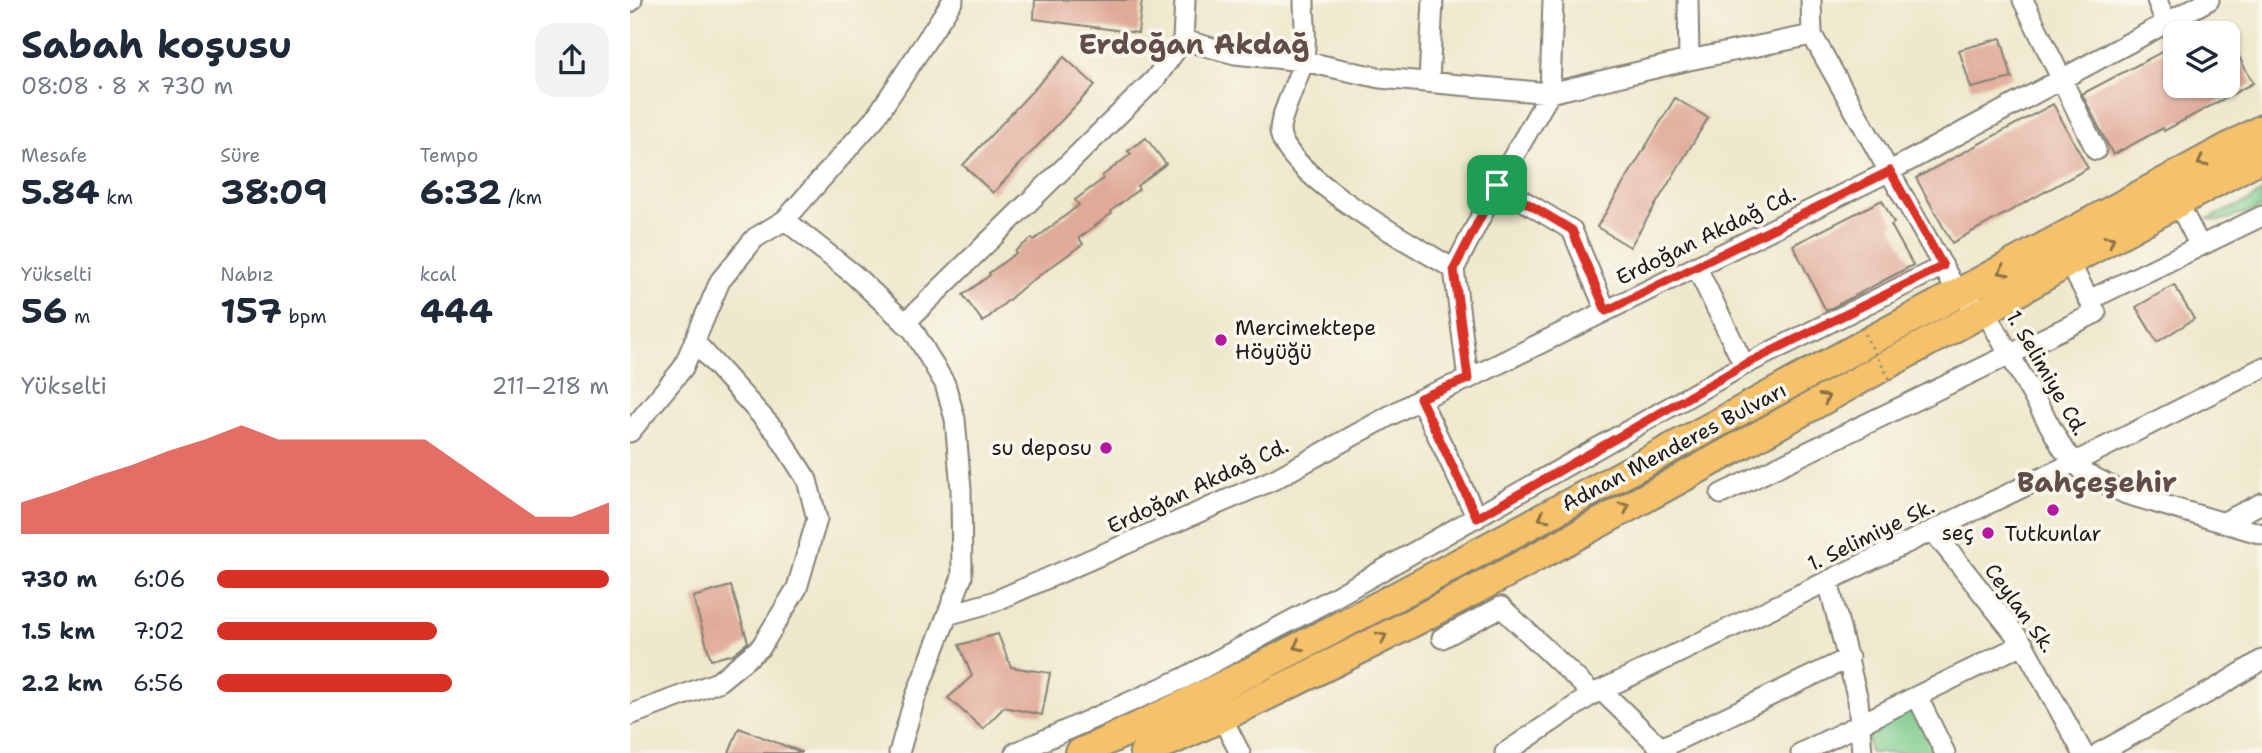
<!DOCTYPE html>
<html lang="tr">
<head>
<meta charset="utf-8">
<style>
  body { margin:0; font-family:"Shantell Sans",sans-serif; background:#f2f2f3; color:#1f2937; height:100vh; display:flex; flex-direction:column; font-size:26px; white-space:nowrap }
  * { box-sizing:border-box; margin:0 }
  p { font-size:23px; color:#747a83 }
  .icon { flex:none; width:38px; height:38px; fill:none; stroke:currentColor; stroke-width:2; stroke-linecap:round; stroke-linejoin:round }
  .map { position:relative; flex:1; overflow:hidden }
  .sheet { display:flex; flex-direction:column; background:#fff; width:630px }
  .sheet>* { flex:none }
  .tools { position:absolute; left:1533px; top:21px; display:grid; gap:14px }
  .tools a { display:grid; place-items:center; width:77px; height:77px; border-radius:14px; background:#fff; box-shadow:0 2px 5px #0004; font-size:35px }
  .pin { position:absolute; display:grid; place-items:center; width:60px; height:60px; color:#fff; margin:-30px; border-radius:14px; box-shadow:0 4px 10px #0006 }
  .round { display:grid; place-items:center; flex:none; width:74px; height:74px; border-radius:21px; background:#f2f2f3 }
  .head { display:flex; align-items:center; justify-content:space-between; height:119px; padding:0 21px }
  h1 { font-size:38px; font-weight:700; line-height:52px }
  .figures { display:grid; grid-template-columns:repeat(3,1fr); gap:10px; height:119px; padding:7px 21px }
  .figures div { display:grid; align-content:center }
  .figures b { font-size:35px; font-weight:700 }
  .figures small { font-size:19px; font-weight:400 }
  .figures p { font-size:19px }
  .chart { height:196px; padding:14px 21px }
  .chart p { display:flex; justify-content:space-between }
  .chart svg { width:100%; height:126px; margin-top:7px; fill:#d93025; opacity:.7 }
  ul { padding:0 21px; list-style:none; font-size:23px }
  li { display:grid; grid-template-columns:112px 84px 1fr; align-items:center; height:52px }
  li i { height:18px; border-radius:9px; background:#d93025 }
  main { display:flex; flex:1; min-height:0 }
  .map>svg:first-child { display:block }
  .green { fill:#7ccb8c; stroke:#4c7454; stroke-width:2 }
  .building { fill:#e0aa99 }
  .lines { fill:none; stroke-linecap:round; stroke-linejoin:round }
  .minor-casing { stroke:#858274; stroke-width:23 }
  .highway-casing { stroke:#858274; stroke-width:32 }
  .path { stroke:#858274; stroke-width:2.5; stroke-dasharray:2 5; stroke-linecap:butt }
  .minor { stroke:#fff; stroke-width:19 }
  .highway { stroke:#f5c16b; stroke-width:28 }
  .path-bridge { stroke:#858274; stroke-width:2.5; stroke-dasharray:2 5; stroke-linecap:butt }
  .oneway { stroke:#886e44 }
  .route-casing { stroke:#fff; stroke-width:14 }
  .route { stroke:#d93025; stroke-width:9 }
  .poi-dot { fill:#b5179e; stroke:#fbf7ec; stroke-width:2.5 }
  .labels { text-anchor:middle; stroke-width:7; stroke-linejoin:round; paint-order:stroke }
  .street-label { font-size:21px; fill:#1c1c1c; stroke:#fbf7ec }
  .poi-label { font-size:21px; fill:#1c1c1c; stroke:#fbf7ec; text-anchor:end }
  .district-label { font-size:28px; font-weight:bold; fill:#614e48; stroke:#fbf7ec }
</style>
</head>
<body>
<main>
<section class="sheet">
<div class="head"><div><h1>Sabah koşusu</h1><p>08:08 · 8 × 730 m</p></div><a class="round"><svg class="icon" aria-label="share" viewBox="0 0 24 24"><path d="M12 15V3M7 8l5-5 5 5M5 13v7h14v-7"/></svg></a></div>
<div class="figures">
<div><p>Mesafe</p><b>5.84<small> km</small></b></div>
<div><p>Süre</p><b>38:09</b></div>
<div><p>Tempo</p><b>6:32<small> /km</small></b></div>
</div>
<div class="figures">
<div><p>Yükselti</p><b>56<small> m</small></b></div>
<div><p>Nabız</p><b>157<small> bpm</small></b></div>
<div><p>kcal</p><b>444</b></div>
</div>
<div class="chart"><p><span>Yükselti</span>211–218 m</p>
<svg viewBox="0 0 160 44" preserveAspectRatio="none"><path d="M0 44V33L10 29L20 24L30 20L40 15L50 11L60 6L70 11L80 11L90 11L100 11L110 11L120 20L130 29L140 38L150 38L160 33V44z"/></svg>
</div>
<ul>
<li><b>730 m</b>6:06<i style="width:100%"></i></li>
<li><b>1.5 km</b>7:02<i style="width:56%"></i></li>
<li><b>2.2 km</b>6:56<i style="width:60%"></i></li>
</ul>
</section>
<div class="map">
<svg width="1632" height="753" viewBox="0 0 1632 753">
  <rect width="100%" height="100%" fill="#fbf7ec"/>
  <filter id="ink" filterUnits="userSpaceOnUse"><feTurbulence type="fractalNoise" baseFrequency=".0143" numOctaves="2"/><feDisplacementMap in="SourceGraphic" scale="14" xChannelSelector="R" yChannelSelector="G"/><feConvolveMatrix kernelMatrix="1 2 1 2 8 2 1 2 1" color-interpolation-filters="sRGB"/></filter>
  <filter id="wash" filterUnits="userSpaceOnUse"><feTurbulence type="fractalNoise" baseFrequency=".00686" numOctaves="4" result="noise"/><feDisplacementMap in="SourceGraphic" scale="28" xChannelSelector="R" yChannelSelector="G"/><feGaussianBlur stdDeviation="1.57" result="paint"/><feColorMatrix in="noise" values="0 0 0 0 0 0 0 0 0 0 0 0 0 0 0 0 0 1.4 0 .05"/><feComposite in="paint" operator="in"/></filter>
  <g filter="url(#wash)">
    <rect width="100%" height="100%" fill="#eee8cc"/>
    <path class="green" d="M1632 192V208L1590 221 1577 219 1619 201Z
      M1286 708 1306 753H1240L1237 733Z"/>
    <g id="blocks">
      <path class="building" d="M405 0H512L508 33 404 19Z
        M1598 36 1623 83 1534 131 1533 128 1483 155 1452 94 1541 47 1545 55V94L1561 86H1598Z
        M1371 38 1382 78 1341 88 1329 50Z
        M434 57 465 85 363 193 333 165Z
        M1045 98 1078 118 1000 247 967 227Z
        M1423 104 1458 168 1322 243 1286 178Z
        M516 138 536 164 507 186 509 189 481 211 482 213 449 238 453 244 396 285 353 322 333 295 360 275 359 273 386 253 385 251 402 238 404 240 449 205 445 200 473 179 472 176 501 154 498 151Z
        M1252 200 1264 223 1261 225 1283 265 1196 311 1163 245Z
        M1544 285 1564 319 1527 342 1506 307Z
        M101 586 118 642 103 654 81 660 63 597Z
        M368 634 381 667 420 673 412 715 374 707 353 729 318 698 342 676 329 645Z
        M109 728 171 752V753H99Z"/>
    </g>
  </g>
  <g filter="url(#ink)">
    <use href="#blocks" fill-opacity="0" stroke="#858274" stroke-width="2"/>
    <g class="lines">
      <defs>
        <path id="minor" d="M674 0C674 20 678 46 672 65 668 79 649 119 650 131 654 175 787 247 824 269
          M1058 0 1059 60
          M1393 0 1466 150
          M1527 0 1536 23
          M0 2 2 0
          M1182 35 1329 295 1355 311 1433 449 1455 473 1496 494 1632 534
          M553 40 605 54 673 61 750 78 920 93 923 0
          M799 81 803 0
          M867 185 942 230 976 311
          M1548 203 1570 246
          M155 220 223 274 283 330 315 384 325 419 331 489 332 577 284 701 269 753
          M1459 300 1632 216
          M275 323 525 79 553 40 555 0
          M1114 365 1313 266
          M838 379 824 269 867 185 920 93 1059 60 1182 35 1181 0
          M790 399 847 518
          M0 432 53 368 90 281 125 238 155 220 246 117 323 0
          M1091 494 1466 313 1439 262
          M1594 522 1632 503
          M1303 531 1393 644 1453 753
          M1198 581 1228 700 1232 753
          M317 615 363 602 645 479 790 399 838 379 1260 171 1579 0
          M812 638 871 607 963 694
          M971 690 1036 753
          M1287 696 1315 753
          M0 715 88 682 131 647 167 588 187 519 177 480 147 433 64 341
          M592 718 610 753
          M1031 748 1219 658
          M385 753 554 678 698 601 1114 365 1066 266
          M875 753 963 694 1445 462 1632 368
          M1171 753 1393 644
          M1469 753 1590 686 1632 660"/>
        <path id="highway" d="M450 753C646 665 834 560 1023 458 1226 348 1430 240 1632 129
          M514 753C803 623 1077 462 1355 311L1439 262 1632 157"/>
      </defs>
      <use href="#minor" class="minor-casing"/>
      <use href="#highway" class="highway-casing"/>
      <path class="path" d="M1380 323 1387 319"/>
      <use href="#minor" class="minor"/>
      <use href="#highway" class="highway"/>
      <path class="path-bridge" d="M1231 328 1262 383"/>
    </g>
    <defs><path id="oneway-chevron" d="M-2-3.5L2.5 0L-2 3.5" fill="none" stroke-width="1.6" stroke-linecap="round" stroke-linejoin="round" transform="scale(1.75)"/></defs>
    <g class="oneway">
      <use href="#oneway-chevron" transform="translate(1572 162) rotate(151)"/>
      <use href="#oneway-chevron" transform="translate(1480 240) rotate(-29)"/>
      <use href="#oneway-chevron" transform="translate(1373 271) rotate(151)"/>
      <use href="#oneway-chevron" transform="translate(1195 398) rotate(-29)"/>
      <use href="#oneway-chevron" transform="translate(995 507) rotate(-29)"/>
      <use href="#oneway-chevron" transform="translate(913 517) rotate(152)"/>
      <use href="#oneway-chevron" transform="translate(752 637) rotate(-27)"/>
      <use href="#oneway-chevron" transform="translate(668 646) rotate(153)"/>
    </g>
  </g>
  <g class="lines" filter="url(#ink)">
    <defs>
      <path id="route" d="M1260 171 1313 266 1114 365 847 518 790 398 838 379 824 269 867 185 942 230 976 311Z"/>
    </defs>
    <use href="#route" class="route-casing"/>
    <use href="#route" class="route"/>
  </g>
  <g class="poi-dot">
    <circle cx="591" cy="340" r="7"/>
    <circle cx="476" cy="448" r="7"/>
    <circle cx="1423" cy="510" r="7"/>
    <circle cx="1358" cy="533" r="7"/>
  </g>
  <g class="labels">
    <g class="street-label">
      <text transform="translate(1076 236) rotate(-26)" y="7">Erdoğan Akdağ Cd.</text>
      <text transform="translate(1417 373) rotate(60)" y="7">1. Selimiye Cd.</text>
      <text transform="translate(1044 447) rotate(-28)" y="7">Adnan Menderes Bulvarı</text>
      <text transform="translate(568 486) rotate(-25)" y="7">Erdoğan Akdağ Cd.</text>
      <text transform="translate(1241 535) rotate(-26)" y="7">1. Selimiye Sk.</text>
      <text transform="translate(1390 608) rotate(54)" y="7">Ceylan Sk.</text>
    </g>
    <g class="poi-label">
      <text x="605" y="335" text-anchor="start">Mercimektepe<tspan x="605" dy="24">Höyüğü</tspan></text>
      <text x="462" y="455">su deposu</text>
      <text x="1344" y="540">seç</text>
      <text x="1423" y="541" text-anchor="middle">Tutkunlar</text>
    </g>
    <g class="district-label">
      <text x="564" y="54">Erdoğan Akdağ</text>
      <text x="1467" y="492">Bahçeşehir</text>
    </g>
  </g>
</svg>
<div class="tools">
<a><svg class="icon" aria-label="layers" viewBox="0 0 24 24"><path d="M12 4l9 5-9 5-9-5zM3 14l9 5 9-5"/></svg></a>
</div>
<div class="pin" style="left:867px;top:185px;background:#1e9e55"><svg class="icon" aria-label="arrive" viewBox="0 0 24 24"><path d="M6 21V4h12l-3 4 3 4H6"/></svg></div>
</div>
</main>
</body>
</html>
